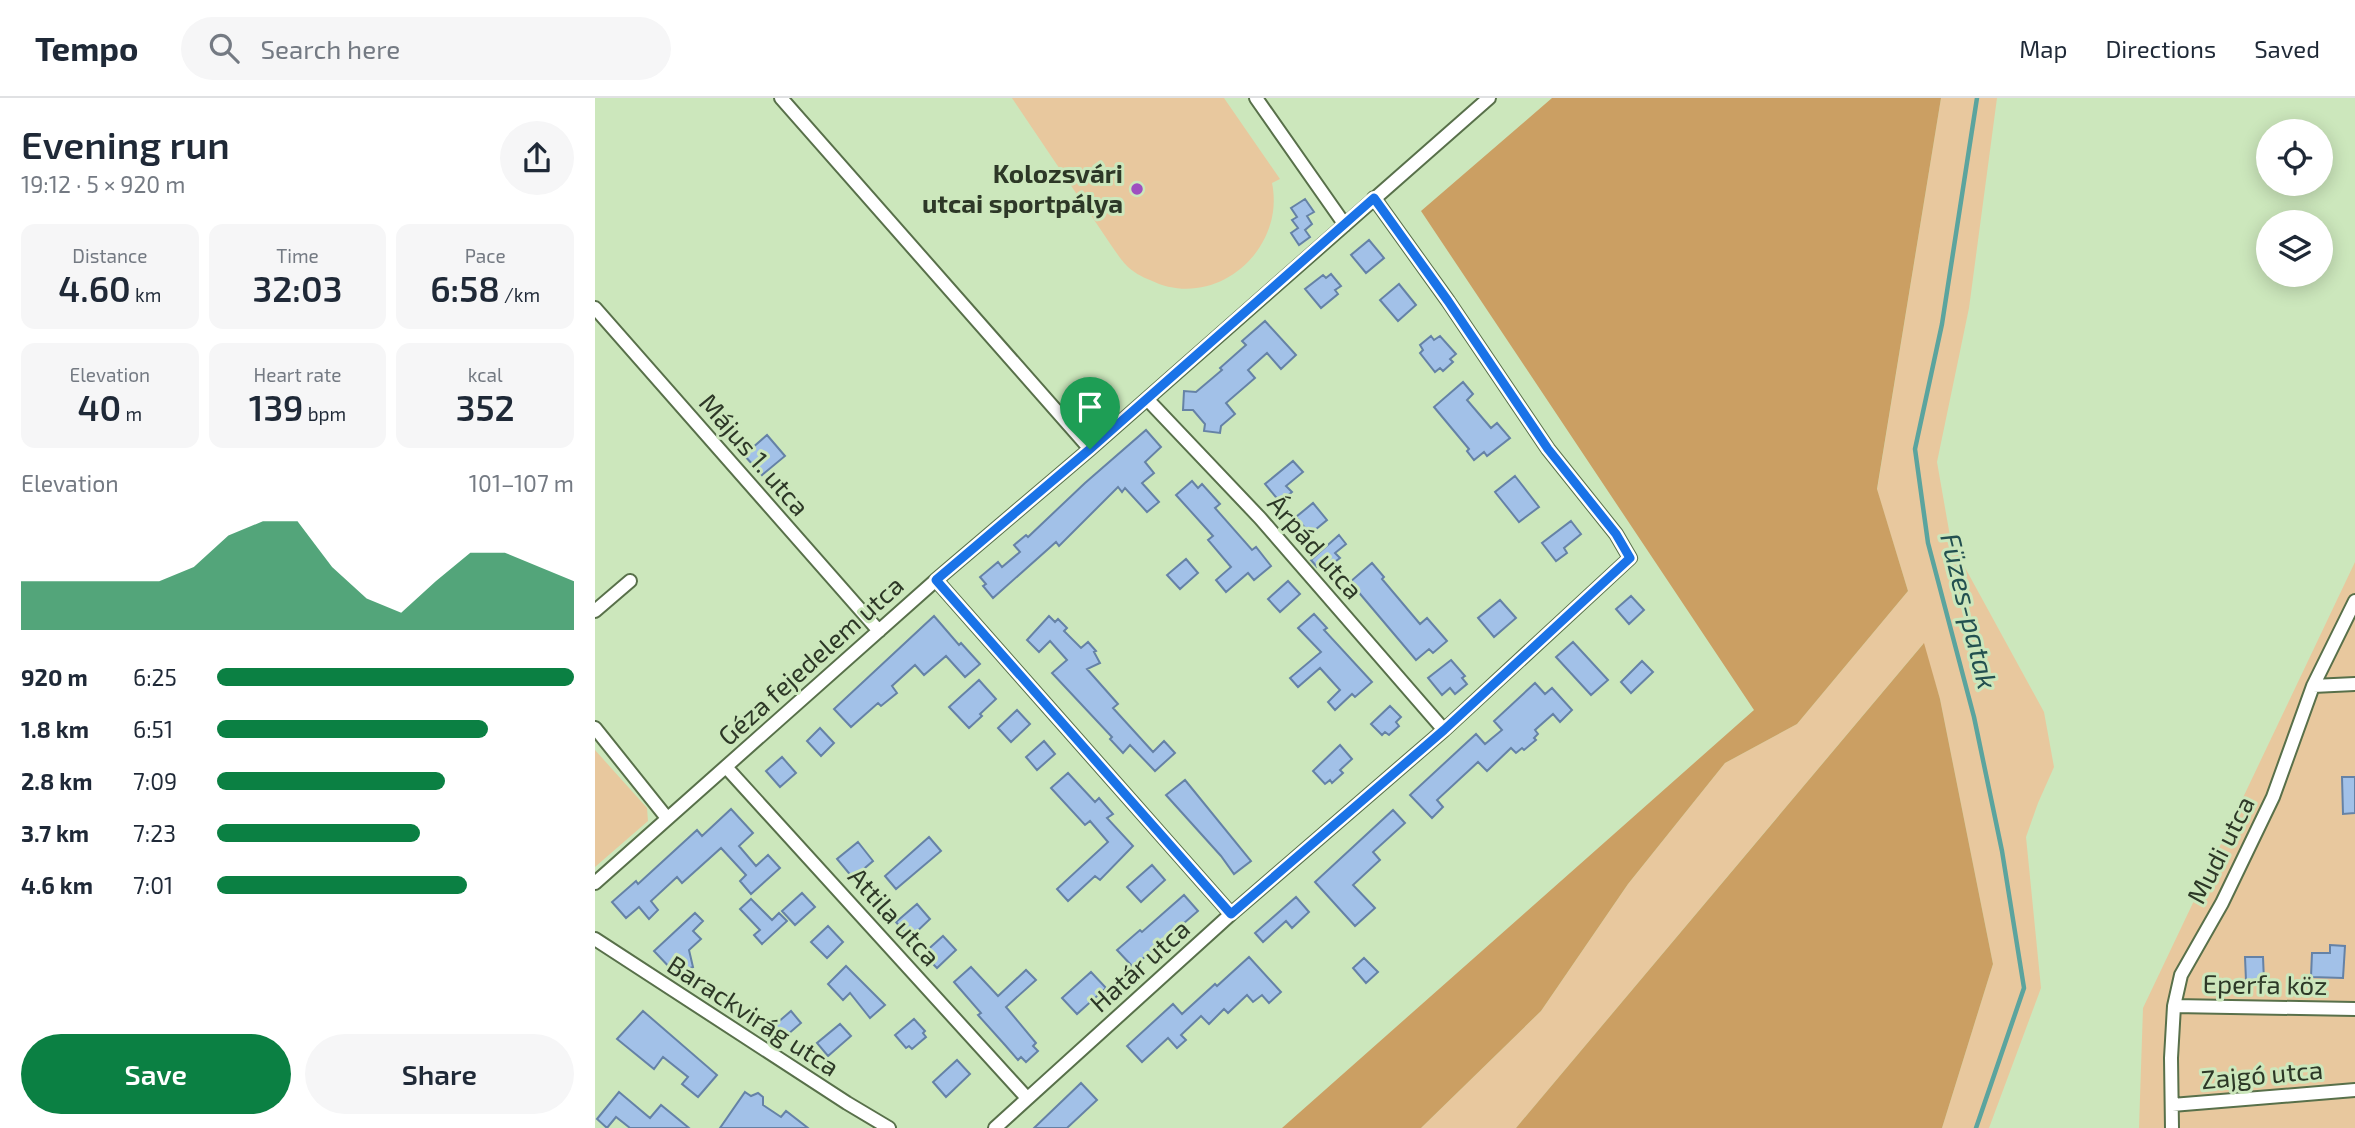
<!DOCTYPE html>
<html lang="en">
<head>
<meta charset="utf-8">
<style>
  body { margin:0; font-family:"Exo 2",sans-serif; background:#f6f6f7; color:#1f2937; height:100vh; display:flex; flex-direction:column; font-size:26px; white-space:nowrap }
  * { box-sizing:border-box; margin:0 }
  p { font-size:23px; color:#747a83 }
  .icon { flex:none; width:38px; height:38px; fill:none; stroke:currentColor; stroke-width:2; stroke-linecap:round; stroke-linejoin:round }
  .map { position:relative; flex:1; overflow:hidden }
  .panel { display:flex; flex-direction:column; background:#fff; width:595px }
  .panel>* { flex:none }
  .tools { position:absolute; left:1661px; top:21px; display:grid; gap:14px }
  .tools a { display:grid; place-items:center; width:77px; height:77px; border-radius:50%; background:#fff; box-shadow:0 4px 18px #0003; font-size:35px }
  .pin { position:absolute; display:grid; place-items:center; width:60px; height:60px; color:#fff; margin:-72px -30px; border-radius:50% 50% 50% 0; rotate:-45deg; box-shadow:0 0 7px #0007 }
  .pin .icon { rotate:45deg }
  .round { display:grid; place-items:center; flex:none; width:74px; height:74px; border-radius:37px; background:#f6f6f7 }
  .overview { display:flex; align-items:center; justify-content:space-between; height:119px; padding:0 21px }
  h1 { font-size:38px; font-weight:600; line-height:52px }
  .figures { display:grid; grid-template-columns:repeat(3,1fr); gap:10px; height:119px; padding:7px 21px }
  .figures div { display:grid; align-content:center; border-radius:14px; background:#f6f6f7; text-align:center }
  .figures b { font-size:35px; font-weight:600 }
  .figures small { font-size:19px; font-weight:400 }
  .figures p { font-size:19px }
  .chart { height:196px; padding:14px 21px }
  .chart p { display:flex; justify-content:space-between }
  .chart svg { width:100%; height:126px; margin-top:7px; fill:#0b8043; opacity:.7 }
  .button { display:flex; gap:14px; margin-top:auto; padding:14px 21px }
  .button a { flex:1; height:80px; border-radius:42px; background:#0b8043; color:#fff; font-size:28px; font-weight:600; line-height:80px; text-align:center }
  .button a+a { background:#f6f6f7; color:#1f2937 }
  ul { padding:0 21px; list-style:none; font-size:23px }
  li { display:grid; grid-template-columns:112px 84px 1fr; align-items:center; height:52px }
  li i { height:18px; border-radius:9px; background:#0b8043 }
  header { display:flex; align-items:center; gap:42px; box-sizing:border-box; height:98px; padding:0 35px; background:#fff; border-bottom:2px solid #e0e1e3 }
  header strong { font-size:33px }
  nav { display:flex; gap:38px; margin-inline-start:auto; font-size:24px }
  .search { width:490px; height:63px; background:#f6f6f7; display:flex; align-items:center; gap:18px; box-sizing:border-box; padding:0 24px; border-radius:38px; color:#747a83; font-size:26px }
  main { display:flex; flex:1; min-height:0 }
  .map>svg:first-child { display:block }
  .green { fill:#e8c89e }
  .forest { fill:#cb9f63 }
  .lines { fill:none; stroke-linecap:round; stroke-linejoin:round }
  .stream { stroke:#5ba49e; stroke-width:4.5 }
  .building { fill:#a2c1e8; stroke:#6582a6; stroke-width:2 }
  .street-casing { stroke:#58704a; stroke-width:16 }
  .street { stroke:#fff; stroke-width:12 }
  .route-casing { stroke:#fff; stroke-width:14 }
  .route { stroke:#1a73e8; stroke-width:9 }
  .poi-dot { fill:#9e4fc0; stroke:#cce7bc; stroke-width:2.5 }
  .labels { text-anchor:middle; stroke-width:6; stroke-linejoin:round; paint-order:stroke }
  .poi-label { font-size:26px; font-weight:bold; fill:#2d3827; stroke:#cce7bc; text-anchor:end }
  .street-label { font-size:26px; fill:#2d3827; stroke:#cce7bc }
  .water-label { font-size:28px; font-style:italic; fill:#235050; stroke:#cce7bc }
</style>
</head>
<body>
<header>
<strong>Tempo</strong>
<div class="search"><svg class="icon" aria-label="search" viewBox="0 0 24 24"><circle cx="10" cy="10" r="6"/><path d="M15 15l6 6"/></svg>Search here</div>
<nav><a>Map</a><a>Directions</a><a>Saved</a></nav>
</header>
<main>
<section class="panel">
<div class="overview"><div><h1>Evening run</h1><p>19:12 · 5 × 920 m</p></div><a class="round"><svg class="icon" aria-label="share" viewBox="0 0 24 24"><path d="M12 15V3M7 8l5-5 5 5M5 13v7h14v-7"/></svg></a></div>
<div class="figures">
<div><p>Distance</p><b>4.60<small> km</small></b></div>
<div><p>Time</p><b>32:03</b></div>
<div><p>Pace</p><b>6:58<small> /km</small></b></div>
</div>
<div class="figures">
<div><p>Elevation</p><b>40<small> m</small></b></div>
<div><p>Heart rate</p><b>139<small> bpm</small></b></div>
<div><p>kcal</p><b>352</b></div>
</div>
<div class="chart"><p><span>Elevation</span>101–107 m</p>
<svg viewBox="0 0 160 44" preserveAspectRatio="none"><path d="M0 44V27L10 27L20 27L30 27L40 27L50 22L60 11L70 6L80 6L90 22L100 33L110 38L120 27L130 17L140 17L150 22L160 27V44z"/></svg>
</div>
<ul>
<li><b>920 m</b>6:25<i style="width:100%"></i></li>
<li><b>1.8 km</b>6:51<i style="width:76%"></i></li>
<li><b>2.8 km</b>7:09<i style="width:64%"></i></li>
<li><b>3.7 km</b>7:23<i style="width:57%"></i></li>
<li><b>4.6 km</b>7:01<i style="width:70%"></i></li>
</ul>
<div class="button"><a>Save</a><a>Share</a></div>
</section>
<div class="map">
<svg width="1760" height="1030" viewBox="0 0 1760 1030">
  <rect width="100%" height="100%" fill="#cce7bc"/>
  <path class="green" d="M417 0H629L685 81 677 85C691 153 619 214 555 182 547 179 538 174 532 168 526 162 521 154 516 147Z
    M1346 0H1402L1374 210 1342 364 1356 444 1449 614 1459 669 1443 705 1431 739 1446 890 1394 1030H1347L1398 866 1345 601 1328 546 921 1030H826L946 913 1033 786 1130 665 1202 626 1313 493 1282 392Z
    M1760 464V1030H1544L1548 910Z
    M0 652 52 710 53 723 0 769Z"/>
  <path class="forest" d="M957 0H1346L1282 391 1313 493 1202 626 1130 665 1033 786 946 913 826 1030H687L1159 612 826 113Z
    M1329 545 1345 601 1398 866 1347 1030H921Z"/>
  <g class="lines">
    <path class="stream" d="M1381 1030 1429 890 1407 753 1379 619 1333 445 1320 351 1347 226 1382 0"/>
  </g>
  <path class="building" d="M710 101 719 114 712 118 717 126 710 132 715 139 704 147 696 135 703 130 697 122 702 119 696 110Z
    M774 142 789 160 771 175 756 157Z
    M736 176 746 188 740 192 743 196 726 210 710 191 728 177 731 180Z
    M804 186 821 207 803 223 785 202Z
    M670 223 701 257 686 271 672 255 653 272 660 280 631 305 640 316 626 328 625 335 609 333 610 326 598 312H588L589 293 601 294 627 272 625 270 651 247 647 243Z
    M836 238 839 242 845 238 861 256 855 261 858 264 848 273 845 270 840 274 825 255 828 252 825 247Z
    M868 284 878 296 872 302 896 330 902 325 915 340 892 358 889 354 879 362 872 353 874 351 839 309Z
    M551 332 566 349 550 364 559 375 547 385 564 404 552 414 530 390 527 394 523 389 464 448 461 444 398 500 388 488 391 486 385 479 403 464 407 469 425 454 419 447 431 437 433 439 490 385Z
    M172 337 190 358 167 377 149 357Z
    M698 363 708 374 691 388 697 394 685 404 670 386Z
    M920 378 944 409 924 424 900 394Z
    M597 383 603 390 607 386 625 406 620 410 657 452 661 449 676 468 659 482 653 475 631 494 621 482 636 469 613 442 618 438 581 397Z
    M718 405 732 422 715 436 701 419Z
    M976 423 986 436 969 450 972 455 961 463 947 445Z
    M744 437 751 446 740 455 745 460 732 470 728 465 722 469 716 462Z
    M591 461 603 475 585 491 572 477Z
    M777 465 789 479 787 481 825 526 832 520 852 543 838 555 834 551 821 562 755 484Z
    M693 483 705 496 685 514 673 501Z
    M1036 498 1049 512 1034 526 1021 511Z
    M905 502 921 520 899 539 883 520Z
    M719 516 732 530 729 532 777 584 760 599 757 596 740 612 733 604 745 592 725 570 703 589 695 580 726 554 703 530Z
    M339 518 364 547 366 545 385 566 370 579 351 558 329 577 320 567 297 588 302 595 286 608 283 605 256 629 239 611Z
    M454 518 460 524 463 521 472 530 469 533 486 550 493 544 501 553 499 554 505 565 492 571 523 606 518 610 558 654 569 643 580 655 560 673 535 647 528 655 515 641 517 639 457 575 472 562 455 543 444 554 432 542Z
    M978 544 1013 582 996 597 961 559Z
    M856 562 870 578 867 580 872 586 860 596 855 590 847 597 833 580Z
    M1047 563 1058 574 1036 595 1026 584Z
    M384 582 401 601 385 616 387 618 374 630 354 609Z
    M940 585 950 596 957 590 977 612 965 624 958 616 940 632 943 636 939 640 941 642 929 652 927 650 921 655 916 650 892 673 883 664 842 702 848 709 837 720 815 697 881 636 890 646 907 632 899 623Z
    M795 608 806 619 801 624 804 628 794 637 790 634 787 637 776 626Z
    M422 612 435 626 416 644 403 630Z
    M225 630 239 645 226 658 212 643Z
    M449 643 460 656 442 672 431 659Z
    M745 647 757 661 745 672 748 675 737 685 735 682 730 686 718 673Z
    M187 659 201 675 185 689 171 673Z
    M473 675 500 704 504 700 518 716 512 720 538 748 505 782 500 778 473 803 462 791 513 744 495 723 490 727 456 690Z
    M1747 679H1760V715L1748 716Z
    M590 682 656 763 639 776 626 758 571 697Z
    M136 711 158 735 144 748 161 768 173 757 185 770 156 796 145 783 151 777 126 750 87 785 82 779 56 803 63 812 54 821 44 809 31 820 17 804 41 783 43 786 102 732 107 738Z
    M798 712 810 725 778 754 785 762 758 787 780 810 760 828 720 784Z
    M334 739 346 753 301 791 290 778Z
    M263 744 278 763 258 780 242 761Z
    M557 767 570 782 546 804 532 789Z
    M207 795 220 809 200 827 187 813Z
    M589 797 603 813 538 869 522 852 545 832 547 834Z
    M701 799 714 814 697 830 691 823 668 844 660 835Z
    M156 801 177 822 184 815 192 823 167 846 159 837 165 832 145 811Z
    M322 806 335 821 315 840 301 824Z
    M100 815 108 823 98 833 106 841 94 852 98 869 80 875 59 853Z
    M233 828 248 844 232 860 216 844Z
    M348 838 361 852 342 870 328 856Z
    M1735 847 1750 848 1748 880 1716 879 1717 855H1735Z
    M654 859 686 894 674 905 667 897 658 904 652 897 633 915 629 911 614 926 606 918 586 937 591 942 582 950 573 940 547 964 532 948 578 906 587 916 620 886 622 888Z
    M1650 859H1668L1669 883H1651Z
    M769 860 783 874 771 885 758 870Z
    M251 868 290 907 275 920 255 895 248 902 233 886Z
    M376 869 403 898 431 872 441 882 411 909 441 945 438 948 443 953 431 964 426 959 423 962 410 947 383 917 386 915 359 884Z
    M496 874 511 890 482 916 467 900Z
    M48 913 122 977 103 999 87 986 93 979 68 959 59 971 22 941Z
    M196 913 206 925 185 943 175 931Z
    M319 921 330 933 328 935 331 939 317 951 314 948 311 950 300 937Z
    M245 926 256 938 233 958 222 945Z
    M362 962 375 976 351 999 338 984Z
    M486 985 502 1002 472 1030H439Z
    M24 994 55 1020 66 1007 94 1030H35L21 1019 12 1030 2 1021Z
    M150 994 156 998 163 995 168 999V1007L186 1019 191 1013 213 1030H125Z"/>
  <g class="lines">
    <defs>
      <path id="street" d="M186 0 495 351
        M661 0 750 127
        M0 210 284 533
        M552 301 665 420 849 632
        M341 482 636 816
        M0 513 35 483
        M1718 588 1760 586
        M0 630 72 720
        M131 669 432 1000
        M0 785 341 482 495 351 894 0
        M0 841 252 1005 294 1030
        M1579 908 1760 911
        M1577 1007 1760 992
        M400 1030 636 816 849 632 1035 460 1021 436 953 351 853 203 779 100
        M1577 1030 1576 960 1579 908 1586 877 1627 805 1678 699 1718 588 1760 503"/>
    </defs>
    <use href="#street" class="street-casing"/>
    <use href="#street" class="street"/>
  </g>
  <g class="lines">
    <defs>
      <path id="route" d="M779 100 853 203 953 351 1021 436 1035 460 849 632 636 816 341 482 495 351Z"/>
    </defs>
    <use href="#route" class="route-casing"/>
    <use href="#route" class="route"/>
  </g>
  <circle class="poi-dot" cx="542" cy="91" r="7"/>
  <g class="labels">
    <g class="poi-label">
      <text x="528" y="85">Kolozsvári<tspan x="528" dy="30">utcai sportpálya</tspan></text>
    </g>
    <g class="street-label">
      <text transform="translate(159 357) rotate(49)" y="9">Május 1. utca</text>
      <text transform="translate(720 449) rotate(49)" y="9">Árpád utca</text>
      <text transform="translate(216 563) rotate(-42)" y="9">Géza fejedelem utca</text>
      <text transform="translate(1626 752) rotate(-63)" y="9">Mudi utca</text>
      <text transform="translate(299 819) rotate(48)" y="9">Attila utca</text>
      <text transform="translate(545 868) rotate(-42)" y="9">Határ utca</text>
      <text transform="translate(1670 887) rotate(1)" y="9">Eperfa köz</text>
      <text transform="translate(158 918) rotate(33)" y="9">Barackvirág utca</text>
      <text transform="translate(1667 977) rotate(-5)" y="9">Zajgó utca</text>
    </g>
    <g class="water-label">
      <text transform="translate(1374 513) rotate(76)" y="10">Füzes-patak</text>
    </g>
  </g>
</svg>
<div class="tools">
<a><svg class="icon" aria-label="locate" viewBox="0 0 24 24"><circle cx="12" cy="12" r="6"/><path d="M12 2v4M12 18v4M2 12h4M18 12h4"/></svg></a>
<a><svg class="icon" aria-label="layers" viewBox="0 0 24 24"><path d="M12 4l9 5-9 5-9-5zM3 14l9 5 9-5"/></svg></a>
</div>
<div class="pin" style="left:495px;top:351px;background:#1e9e55"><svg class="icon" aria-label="arrive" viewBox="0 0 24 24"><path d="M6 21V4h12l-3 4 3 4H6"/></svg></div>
</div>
</main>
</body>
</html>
